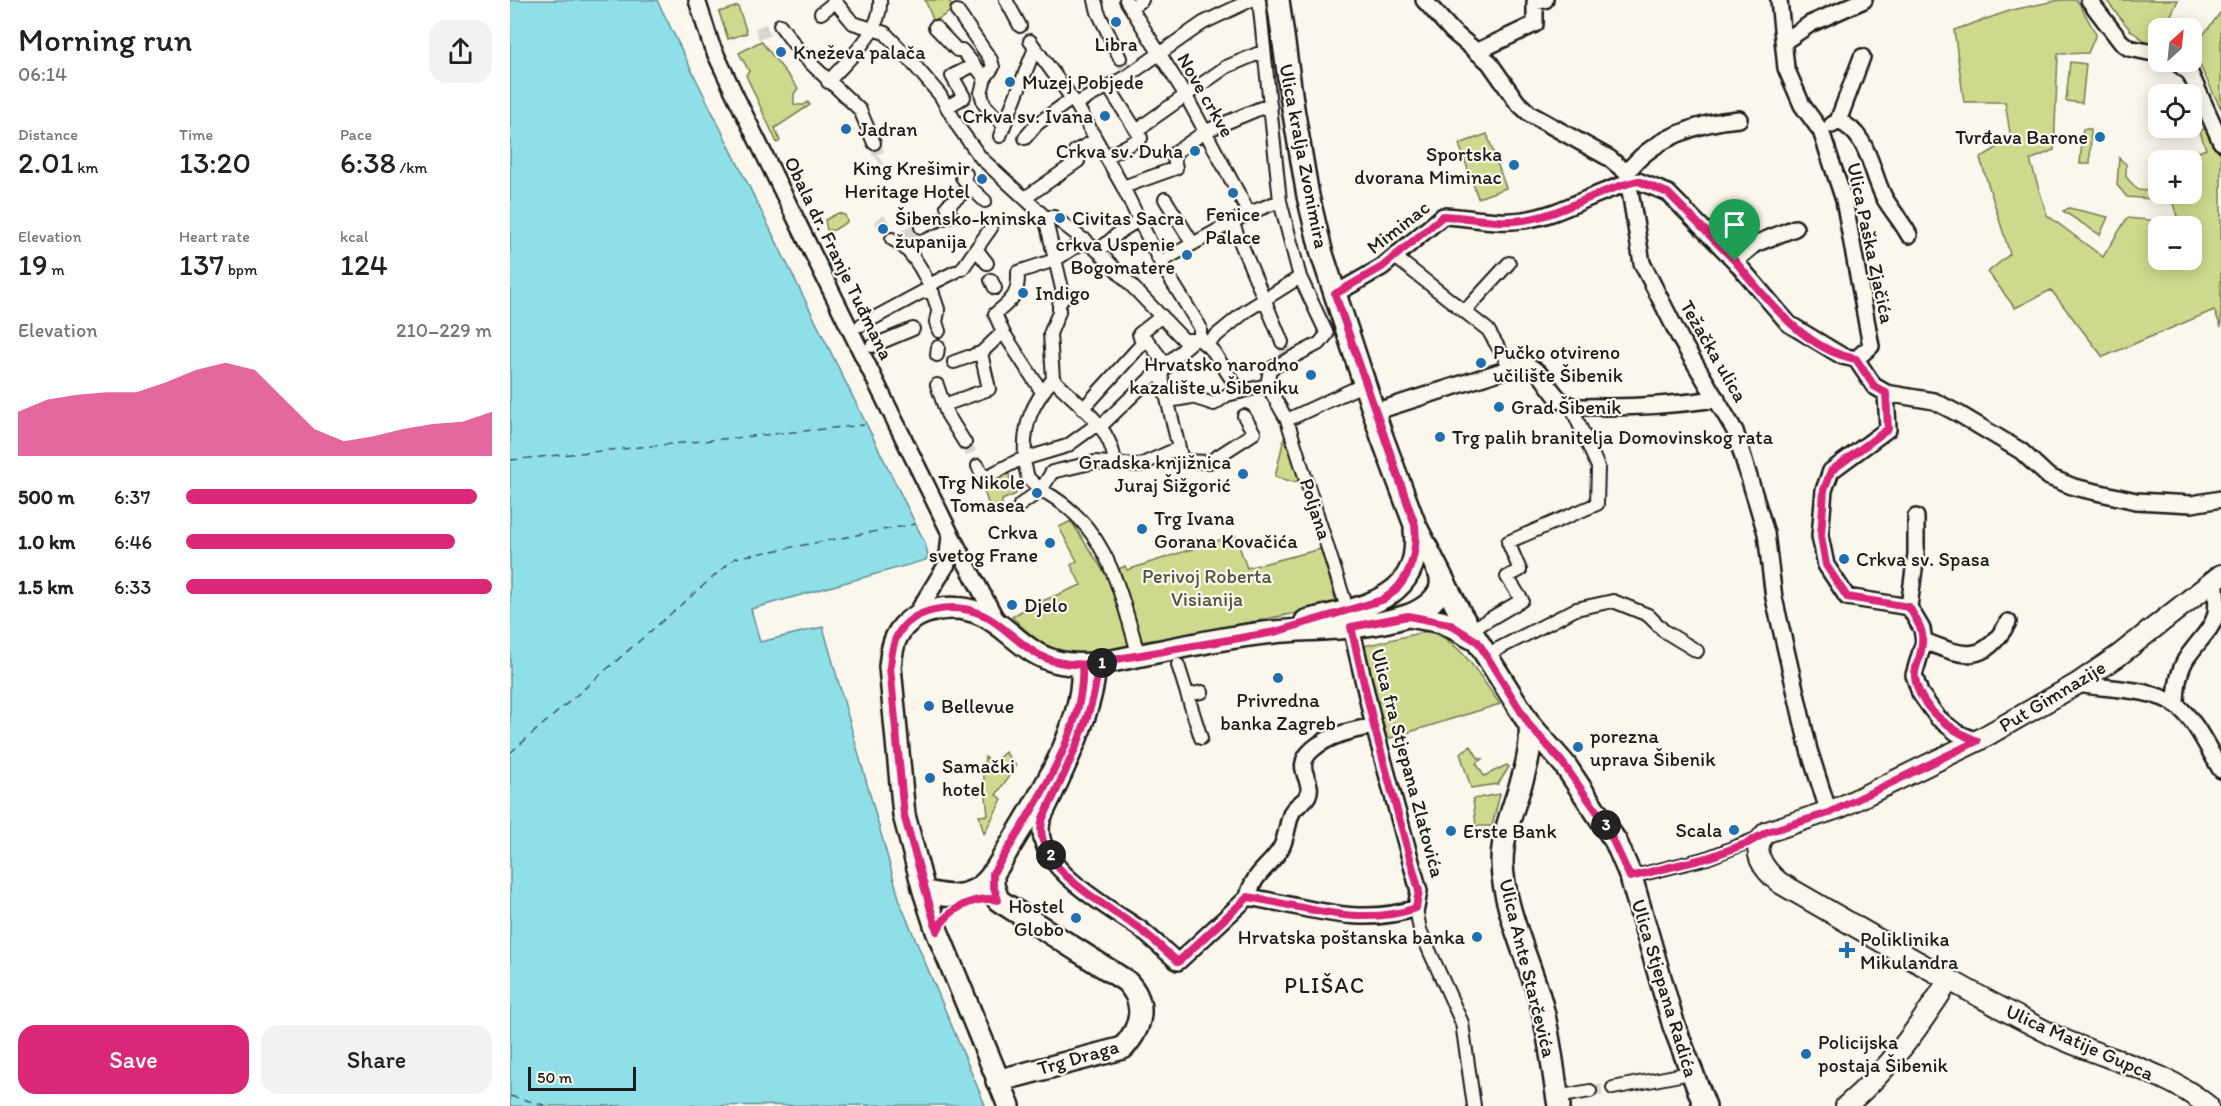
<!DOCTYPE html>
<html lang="en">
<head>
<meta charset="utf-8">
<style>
  body { margin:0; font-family:Itim,sans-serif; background:#f2f2f2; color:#222; height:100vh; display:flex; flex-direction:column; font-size:22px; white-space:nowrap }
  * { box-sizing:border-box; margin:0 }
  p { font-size:20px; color:#767676 }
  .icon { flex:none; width:33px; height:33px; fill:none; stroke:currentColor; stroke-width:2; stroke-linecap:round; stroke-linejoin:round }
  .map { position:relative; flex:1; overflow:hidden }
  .side { display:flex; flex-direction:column; background:#fff; width:510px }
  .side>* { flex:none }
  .needle { width:39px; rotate:27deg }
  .fabs { position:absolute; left:1638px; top:18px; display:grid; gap:12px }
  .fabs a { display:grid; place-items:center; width:54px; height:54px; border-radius:12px; background:#fff; box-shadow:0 3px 15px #0003; font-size:30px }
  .scale { position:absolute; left:18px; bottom:15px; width:108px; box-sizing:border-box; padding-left:6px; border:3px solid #1c1c1c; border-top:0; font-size:16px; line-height:21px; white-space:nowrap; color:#1c1c1c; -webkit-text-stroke:4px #fbf7ec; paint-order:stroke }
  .pin { position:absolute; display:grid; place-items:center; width:51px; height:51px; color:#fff; margin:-62px -26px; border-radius:50% 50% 50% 0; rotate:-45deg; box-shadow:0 0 6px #0007 }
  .pin .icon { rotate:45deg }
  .km { position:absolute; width:30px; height:30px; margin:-15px; border-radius:50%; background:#222; color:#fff; font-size:16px; line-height:30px; text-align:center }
  .round { display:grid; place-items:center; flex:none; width:63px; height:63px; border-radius:18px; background:#f2f2f2 }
  .overview { display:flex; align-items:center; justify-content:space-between; height:102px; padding:0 18px }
  h1 { font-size:33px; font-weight:600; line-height:45px }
  .metrics { display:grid; grid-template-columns:repeat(3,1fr); gap:9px; height:102px; padding:6px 18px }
  .metrics div { display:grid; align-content:center }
  .metrics b { font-size:30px; font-weight:600 }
  .metrics small { font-size:16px; font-weight:400 }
  .metrics p { font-size:16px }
  .chart { height:168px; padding:12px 18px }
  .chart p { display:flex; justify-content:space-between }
  .chart svg { width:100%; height:108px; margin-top:6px; fill:#db2777; opacity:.7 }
  .action { display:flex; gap:12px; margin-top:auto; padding:12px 18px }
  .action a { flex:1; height:69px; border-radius:18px; background:#db2777; color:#fff; font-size:24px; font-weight:600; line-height:69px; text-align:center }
  .action a+a { background:#f2f2f2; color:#222 }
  ul { padding:0 18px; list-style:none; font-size:20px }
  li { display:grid; grid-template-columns:96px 72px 1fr; align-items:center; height:45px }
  li i { height:15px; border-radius:8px; background:#db2777 }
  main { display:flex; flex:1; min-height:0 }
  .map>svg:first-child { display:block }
  .green { fill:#cdda8d; stroke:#747b54; stroke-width:1.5; fill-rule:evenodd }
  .water { fill:#8fdfe9; stroke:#619197; stroke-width:1.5 }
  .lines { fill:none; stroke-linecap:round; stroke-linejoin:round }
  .ferry { stroke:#3e565a; stroke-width:1.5; stroke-dasharray:8 6; stroke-linecap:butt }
  .pedestrian-tunnel { stroke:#dad6cd; stroke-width:12; stroke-dasharray:12 6; stroke-linecap:butt }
  .pedestrian-casing { stroke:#1c1c1c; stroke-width:16 }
  .minor-casing { stroke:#1c1c1c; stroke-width:20 }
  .tertiary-casing { stroke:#1c1c1c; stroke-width:24 }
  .secondary-casing { stroke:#1c1c1c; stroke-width:26 }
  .pedestrian { stroke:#fbf7ec; stroke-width:12 }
  .minor { stroke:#fbf7ec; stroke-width:15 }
  .tertiary { stroke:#fbf7ec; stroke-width:20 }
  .secondary { stroke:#fbf7ec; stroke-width:21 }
  .route-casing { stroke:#fff; stroke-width:12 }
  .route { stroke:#db2777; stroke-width:8 }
  .poi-dot { fill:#1f6fb2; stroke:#fbf7ec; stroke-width:2 }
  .labels { text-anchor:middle; stroke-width:4.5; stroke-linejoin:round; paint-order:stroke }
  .poi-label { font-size:20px; fill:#1c1c1c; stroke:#fbf7ec; text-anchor:start }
  .street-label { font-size:20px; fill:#1c1c1c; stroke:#fbf7ec }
  .park-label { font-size:20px; fill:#51553e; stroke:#fbf7ec }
  .quarter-label { font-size:22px; letter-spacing:1.5px; fill:#1c1c1c; stroke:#fbf7ec }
</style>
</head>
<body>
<main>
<section class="side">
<div class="overview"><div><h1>Morning run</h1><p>06:14</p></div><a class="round"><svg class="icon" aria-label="share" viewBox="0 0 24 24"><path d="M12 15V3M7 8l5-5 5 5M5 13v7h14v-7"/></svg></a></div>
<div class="metrics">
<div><p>Distance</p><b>2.01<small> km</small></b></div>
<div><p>Time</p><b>13:20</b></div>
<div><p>Pace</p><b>6:38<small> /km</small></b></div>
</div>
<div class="metrics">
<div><p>Elevation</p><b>19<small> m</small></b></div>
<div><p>Heart rate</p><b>137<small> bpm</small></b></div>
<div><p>kcal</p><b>124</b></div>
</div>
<div class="chart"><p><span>Elevation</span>210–229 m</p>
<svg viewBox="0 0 160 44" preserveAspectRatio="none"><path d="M0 44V26L10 21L20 19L30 18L40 18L50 14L60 9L70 6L80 9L90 21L100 33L110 38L120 36L130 33L140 31L150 30L160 26V44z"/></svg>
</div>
<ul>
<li><b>500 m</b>6:37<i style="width:95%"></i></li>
<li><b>1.0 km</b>6:46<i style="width:88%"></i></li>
<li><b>1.5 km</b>6:33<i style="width:100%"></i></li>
</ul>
<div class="action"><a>Save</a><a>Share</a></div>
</section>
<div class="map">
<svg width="1711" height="1106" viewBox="0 0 1711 1106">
  <rect width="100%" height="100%" fill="#fbf7ec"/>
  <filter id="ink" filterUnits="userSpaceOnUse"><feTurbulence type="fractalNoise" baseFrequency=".0167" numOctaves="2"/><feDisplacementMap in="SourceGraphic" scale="12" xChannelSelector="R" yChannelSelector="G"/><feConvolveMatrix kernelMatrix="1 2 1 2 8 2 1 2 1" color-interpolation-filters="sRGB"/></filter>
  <g filter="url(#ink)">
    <path class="green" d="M415 0H439L443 10 424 22Z
      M1550 0H1567L1586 34 1578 53 1548 54 1544 150 1520 160 1537 215 1593 257 1617 218 1669 223 1662 200 1670 194H1682V179L1685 173 1681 155 1696 149 1690 132 1697 126 1711 155V327L1704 310 1593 357 1541 290 1505 308 1478 272 1500 254 1470 158 1501 139 1495 102H1454L1444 30 1502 10ZM1648 226H1682V260H1648Z
      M1596 0H1668L1655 28H1648V41L1645 48 1621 31Z
      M228 6 237 33 218 39 209 12Z
      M1711 12V109L1682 49Z
      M251 41 288 88 284 94V105H294L298 102 300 105 265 128 270 141 267 143 236 75 239 71 229 53Z
      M1560 62 1576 64 1572 103 1556 101Z
      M1573 129H1581L1580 164H1570Z
      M977 134 996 188 968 198 949 144Z
      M1609 158 1616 164V177L1628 190 1640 191 1642 199 1617 197 1607 185Z
      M1559 208 1598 217 1590 235 1553 211Z
      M328 213 335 215 337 222 324 230H317L315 220Z
      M775 434 789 480 784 482 765 477Z
      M497 470 506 494 492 500V507L480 508 471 483Z
      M561 521 596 575 615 566 617 570 725 535 737 568 811 549 826 602 823 605C763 619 703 629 642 640 616 645 587 656 560 653 536 650 518 633 502 617L518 607 571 585 561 565 567 561 549 527Z
      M918 631C952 640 970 678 990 704L877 739 854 646Z
      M961 746 968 758 972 759 966 763 974 776 997 765 999 767 988 784 961 788 950 753Z
      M495 752 506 766 486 795 492 799 474 834 469 816 478 815 473 770 475 757 484 762Z
      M990 794 982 826H966L963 799Z"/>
    <path class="water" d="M0 0H147L415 543 418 555 416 560 241 609 250 642 313 627 391 905 475 1105 0 1106Z"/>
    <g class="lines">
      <path class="ferry" d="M0 460 354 425
        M0 753 225 558 405 524
        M0 1096 38 1106"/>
      <path class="pedestrian-tunnel" d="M247 34 265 27
        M610 58 616 70
        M364 143 371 159 368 161
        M369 218 382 239
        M395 235 411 227
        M772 342 776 351
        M455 443 468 466
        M1080 1091 1103 1088"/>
      <defs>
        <path id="pedestrian" d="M324 0 343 23 375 33 395 54 430 95 449 128 471 158 535 217H544L588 251 674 340H690
          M496 0 510 26
          M585 0 588 12 610 58
          M616 0 676 96 739 213
          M749 0 770 201 790 277 817 334 810 343 760 369 757 385
          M621 7 632 0
          M447 11 481 60 483 67 475 78
          M311 13 325 2
          M270 25 293 56 350 110 364 143
          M425 27 447 50H452L475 78 471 93 474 104 493 125
          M520 41 563 100
          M318 82C337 60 373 31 370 0
          M566 104 613 187 650 262 690 327V340
          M437 107 454 97 442 76 464 65
          M628 133 635 124 716 67 754 51
          M490 136 525 48
          M515 138 527 124 559 101 563 100 566 104 619 75 693 23 741 0
          M596 157 631 138 598 86
          M460 187 475 201
          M613 187 666 168 663 154 696 131 751 108H761
          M515 198 568 161 565 151 586 140
          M655 199 683 244
          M722 222 772 342
          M411 227 441 215 437 206 460 187 452 177 456 174
          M382 239C407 252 420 284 428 309
          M466 249 477 263
          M588 251 611 231 629 220
          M885 257 978 330 1000 367
          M650 262 739 213 770 201
          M452 269 481 228
          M481 280 485 288
          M421 284 445 272
          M955 311 999 263
          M428 312 426 322 429 331
          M351 325 414 291 423 293
          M493 332 532 392
          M632 338 637 340 656 365
          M691 341 703 351 730 392
          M696 344 736 311 790 277
          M362 346 403 329
          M427 355 428 347
          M464 355 471 353 493 332 485 314C502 300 509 295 508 272L545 260 576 240
          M444 362 458 357
          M651 374 669 448
          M543 379C568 405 600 424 605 462
          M427 385 437 414 455 443
          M658 401 682 397 704 404 717 395 757 385 777 420 834 599
          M434 405 479 389 471 353
          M573 409 632 344 629 334 652 316
          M777 420 846 388
          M591 426 647 372 651 374 662 359 682 342
          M515 457C513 424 522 404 543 379L540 334 549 312V304L554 297 535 217
          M468 466 474 478 507 461 557 446 589 423
          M510 505 531 490 518 478 513 458
          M961 630 1012 600 997 577 1010 570 998 542 1087 504 1088 467 1061 406
          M626 646C608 583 594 522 531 490L542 472 585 462 630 465 669 448 672 461 699 462 744 433 734 416
          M976 655 1066 609 1103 601 1138 615 1154 631 1187 651
          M668 665 691 738
          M678 695 692 692
          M1121 877 1197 858 1251 837
          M906 908 910 930 952 1023 964 1106
          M1103 1088 1180 1073
          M1047 1097 1080 1091"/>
        <path id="minor" d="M187 0 201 44 224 93 440 533 488 623
          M914 0 942 31 979 62 1007 102 1020 114 1099 158 1117 173 1132 263 1171 340 1225 431 1256 533 1264 598 1299 750 1319 813
          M1269 0 1276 68 1292 105 1311 131 1334 200 1361 346 1346 359
          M1579 0 1611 42 1619 48 1648 54
          M1275 41 1300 24 1354 0
          M966 52 1025 24V2L1035 0
          M1666 62 1680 73 1711 142
          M1328 121C1360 134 1360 172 1375 199 1383 212 1392 222 1399 235
          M1322 125 1328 121 1352 57
          M1117 173C1140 139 1190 122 1229 119
          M1225 261 1245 244 1285 228
          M825 294 872 267 933 216C959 217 988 224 1013 220 1053 215 1088 189 1128 181L1158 193 1225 261 1279 324 1332 356 1346 359 1364 386 1376 393 1424 401 1449 414 1511 451 1539 477 1564 487 1626 501 1682 504 1711 499
          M1376 393 1378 429 1321 471 1314 490 1310 536 1316 565 1337 597 1399 607
          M864 412 1011 365C1037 366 1038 401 1063 406 1073 408 1086 406 1096 407 1134 407 1170 404 1207 399
          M1406 517V554L1399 607 1412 629 1414 641 1404 675 1410 693 1428 718 1447 733 1467 741
          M404 618 437 564 440 536
          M1414 641C1452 656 1474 666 1498 622
          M587 664C590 703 551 781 533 818 517 864 600 908 630 929 643 939 655 951 668 962L738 897C743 873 760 867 771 848 777 837 777 823 782 812 786 805 795 802 798 795 805 780 781 768 803 749 819 735 843 730 864 726
          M1567 684C1595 689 1643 688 1666 705 1686 720 1698 749 1711 770
          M1666 706C1666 689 1668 670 1678 656 1702 623 1711 626 1705 579
          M738 897C795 906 849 928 906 908L909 891 864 726 841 627"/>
        <path id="tertiary" d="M1336 1106C1381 1067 1407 1030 1439 980
          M1698 1106C1653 1069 1596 1060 1545 1036 1451 989 1361 935 1270 883 1254 870 1238 850 1257 832L1331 807 1467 741 1567 684 1608 656 1711 575"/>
        <path id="secondary" d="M768 0 783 108 798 196 812 254 872 437 905 525 951 615 1020 725 1055 765 1106 842 1121 877 1164 1026 1195 1106
          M898 616 932 622 964 639
          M796 621C848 608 913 602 905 530
          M1020 725C1024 774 992 815 992 863 993 907 1019 960 1031 1003 1040 1036 1043 1072 1049 1106
          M483 873V885L488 900 616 981C638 1003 632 1027 613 1048L487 1081
          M414 891C432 896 450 899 467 889 482 881 491 860 500 846 530 797 576 724 572 665
          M499 1106 427 931 414 891 394 815 380 667C381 657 382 645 387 636 402 607 446 602 473 615 494 625 508 644 529 655 548 665 567 665 587 664 646 653 705 638 764 632 809 628 853 630 897 616 912 611 934 597 931 579"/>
      </defs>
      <use href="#pedestrian" class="pedestrian-casing"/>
      <use href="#minor" class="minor-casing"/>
      <use href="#tertiary" class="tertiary-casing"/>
      <use href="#secondary" class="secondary-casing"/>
      <use href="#pedestrian" class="pedestrian"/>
      <use href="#minor" class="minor"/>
      <use href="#tertiary" class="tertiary"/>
      <use href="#secondary" class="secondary"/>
    </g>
  </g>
  <g class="lines" filter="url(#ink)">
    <defs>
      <path id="route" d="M1225 261 1158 193 1128 181C1088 189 1053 215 1013 220 988 224 959 217 933 216L872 267 825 294 905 525C908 554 899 585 872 600L765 632 572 665C577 732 517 818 483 873V885L488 900C465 895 437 909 427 931L394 815 380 667C381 657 382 645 387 636 402 607 446 602 473 615 494 625 508 644 529 655 548 665 567 665 587 664 589 706 552 779 533 818 518 865 600 908 630 929 643 939 655 951 668 962L738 897C795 906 849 928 906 908L909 891 864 726 841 627 898 616 939 624 968 642 1020 726 1052 762 1095 823 1120 877 1197 858 1238 843 1257 832 1319 813 1467 741C1440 730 1409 708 1405 677 1404 671 1407 664 1409 659 1416 634 1412 628 1399 607L1337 597 1316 565 1311 536 1314 490 1321 471 1378 429 1376 393 1364 386 1346 359C1295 350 1256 299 1225 261"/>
    </defs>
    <use href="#route" class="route-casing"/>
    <use href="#route" class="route"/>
  </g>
  <g class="poi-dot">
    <circle cx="606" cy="22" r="6"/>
    <circle cx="271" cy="52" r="6"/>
    <circle cx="500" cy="82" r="6"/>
    <circle cx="595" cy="116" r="6"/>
    <circle cx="336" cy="129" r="6"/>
    <circle cx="1590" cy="137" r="6"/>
    <circle cx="685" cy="151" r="6"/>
    <circle cx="1004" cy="165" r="6"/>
    <circle cx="472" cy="179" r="6"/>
    <circle cx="723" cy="193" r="6"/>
    <circle cx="550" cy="218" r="6"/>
    <circle cx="373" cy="229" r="6"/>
    <circle cx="677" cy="255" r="6"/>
    <circle cx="513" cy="293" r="6"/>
    <circle cx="971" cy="363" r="6"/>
    <circle cx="801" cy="375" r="6"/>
    <circle cx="989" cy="407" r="6"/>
    <circle cx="930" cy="437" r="6"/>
    <circle cx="733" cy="474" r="6"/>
    <circle cx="527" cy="493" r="6"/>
    <circle cx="632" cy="529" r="6"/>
    <circle cx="540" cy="543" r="6"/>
    <circle cx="1334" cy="559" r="6"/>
    <circle cx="502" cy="605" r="6"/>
    <circle cx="768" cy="678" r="6"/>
    <circle cx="419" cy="706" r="6"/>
    <circle cx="1068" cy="747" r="6"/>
    <circle cx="420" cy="778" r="6"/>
    <circle cx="1224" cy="830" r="6"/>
    <circle cx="941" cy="831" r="6"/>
    <circle cx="566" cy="918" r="6"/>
    <circle cx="967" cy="937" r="6"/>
    <path d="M1334 941h6v6h6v6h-6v6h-6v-6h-6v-6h6z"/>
    <circle cx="1296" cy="1054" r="6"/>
  </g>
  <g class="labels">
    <g class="poi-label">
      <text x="606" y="51" text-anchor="middle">Libra</text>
      <text x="283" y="59">Kneževa palača</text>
      <text x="512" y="89">Muzej Pobjede</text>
      <text x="583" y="123" text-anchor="end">Crkva sv. Ivana</text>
      <text x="348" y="136">Jadran</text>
      <text x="1578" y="144" text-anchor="end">Tvrđava Barone</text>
      <text x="673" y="158" text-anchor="end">Crkva sv. Duha</text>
      <text x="992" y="161" text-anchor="end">Sportska<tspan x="992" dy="23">dvorana Miminac</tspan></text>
      <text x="460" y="175" text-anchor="end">King Krešimir<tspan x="460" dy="23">Heritage Hotel</tspan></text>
      <text x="723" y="221" text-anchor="middle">Fenice<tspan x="723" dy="23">Palace</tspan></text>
      <text x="385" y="225">Šibensko-kninska<tspan x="385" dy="23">županija</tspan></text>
      <text x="562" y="225">Civitas Sacra</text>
      <text x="665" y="251" text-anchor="end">crkva Uspenie<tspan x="665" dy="23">Bogomatere</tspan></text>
      <text x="525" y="300">Indigo</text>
      <text x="983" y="359">Pučko otvireno<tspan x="983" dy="23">učilište Šibenik</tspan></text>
      <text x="789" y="371" text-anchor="end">Hrvatsko narodno<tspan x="789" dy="23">kazalište u Šibeniku</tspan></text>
      <text x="1001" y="414">Grad Šibenik</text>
      <text x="942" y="444">Trg palih branitelja Domovinskog rata</text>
      <text x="721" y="469" text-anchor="end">Gradska knjižnica<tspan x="721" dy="23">Juraj Šižgorić</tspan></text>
      <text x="515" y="489" text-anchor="end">Trg Nikole<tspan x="515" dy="23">Tomasea</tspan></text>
      <text x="644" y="525">Trg Ivana<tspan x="644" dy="23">Gorana Kovačića</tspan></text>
      <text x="528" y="539" text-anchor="end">Crkva<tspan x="528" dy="23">svetog Frane</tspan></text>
      <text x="1346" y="566">Crkva sv. Spasa</text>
      <text x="514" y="612">Djelo</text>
      <text x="768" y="707" text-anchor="middle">Privredna<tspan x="768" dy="23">banka Zagreb</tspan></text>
      <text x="431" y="713">Bellevue</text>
      <text x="1080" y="743">porezna<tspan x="1080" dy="23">uprava Šibenik</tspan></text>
      <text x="432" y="773">Samački<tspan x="432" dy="23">hotel</tspan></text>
      <text x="1212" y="837" text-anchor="end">Scala</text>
      <text x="953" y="838">Erste Bank</text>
      <text x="554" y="913" text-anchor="end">Hostel<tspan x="554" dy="23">Globo</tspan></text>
      <text x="955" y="944" text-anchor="end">Hrvatska poštanska banka</text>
      <text x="1350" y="946">Poliklinika<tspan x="1350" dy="23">Mikulandra</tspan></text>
      <text x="1308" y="1049">Policijska<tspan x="1308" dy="23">postaja Šibenik</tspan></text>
    </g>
    <g class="street-label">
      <text transform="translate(696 95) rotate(60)" y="7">Nove crkve</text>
      <text transform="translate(794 156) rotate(79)" y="7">Ulica kralja Zvonimira</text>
      <text transform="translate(888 227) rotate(-38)" y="7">Miminac</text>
      <text transform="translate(1361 243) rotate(78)" y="7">Ulica Paška Zjačića</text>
      <text transform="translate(329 258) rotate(64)" y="7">Obala dr. Franje Tuđmana</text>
      <text transform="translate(1204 351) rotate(60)" y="7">Težačka ulica</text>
      <text transform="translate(806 509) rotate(72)" y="7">Poljana</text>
      <text transform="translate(1542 696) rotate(-31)" y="7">Put Gimnazije</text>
      <text transform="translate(898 763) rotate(75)" y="7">Ulica fra Stjepana Zlatovića</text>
      <text transform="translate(1018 968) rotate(76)" y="7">Ulica Ante Starčevića</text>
      <text transform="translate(1155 988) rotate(73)" y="7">Ulica Stjepana Radića</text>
      <text transform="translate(1570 1042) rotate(24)" y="7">Ulica Matije Gupca</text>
      <text transform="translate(568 1057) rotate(-16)" y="7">Trg Draga</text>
    </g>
    <g class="park-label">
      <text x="697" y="583">Perivoj Roberta<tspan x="697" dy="23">Visianija</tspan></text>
    </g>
    <g class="quarter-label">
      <text x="815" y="993">PLIŠAC</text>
    </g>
  </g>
</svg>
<div class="fabs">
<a><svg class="needle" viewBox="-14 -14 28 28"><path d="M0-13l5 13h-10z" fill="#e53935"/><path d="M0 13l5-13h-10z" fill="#767676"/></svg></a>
<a><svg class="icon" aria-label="locate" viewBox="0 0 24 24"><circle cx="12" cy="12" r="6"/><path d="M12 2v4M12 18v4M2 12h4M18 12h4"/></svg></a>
<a>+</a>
<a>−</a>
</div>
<div class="scale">50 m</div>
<div class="pin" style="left:1225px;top:261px;background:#1e9e55"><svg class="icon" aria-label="arrive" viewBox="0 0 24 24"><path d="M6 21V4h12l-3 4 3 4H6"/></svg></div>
<b class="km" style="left:592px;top:663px">1</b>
<b class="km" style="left:541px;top:855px">2</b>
<b class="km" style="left:1096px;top:825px">3</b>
</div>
</main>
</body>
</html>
